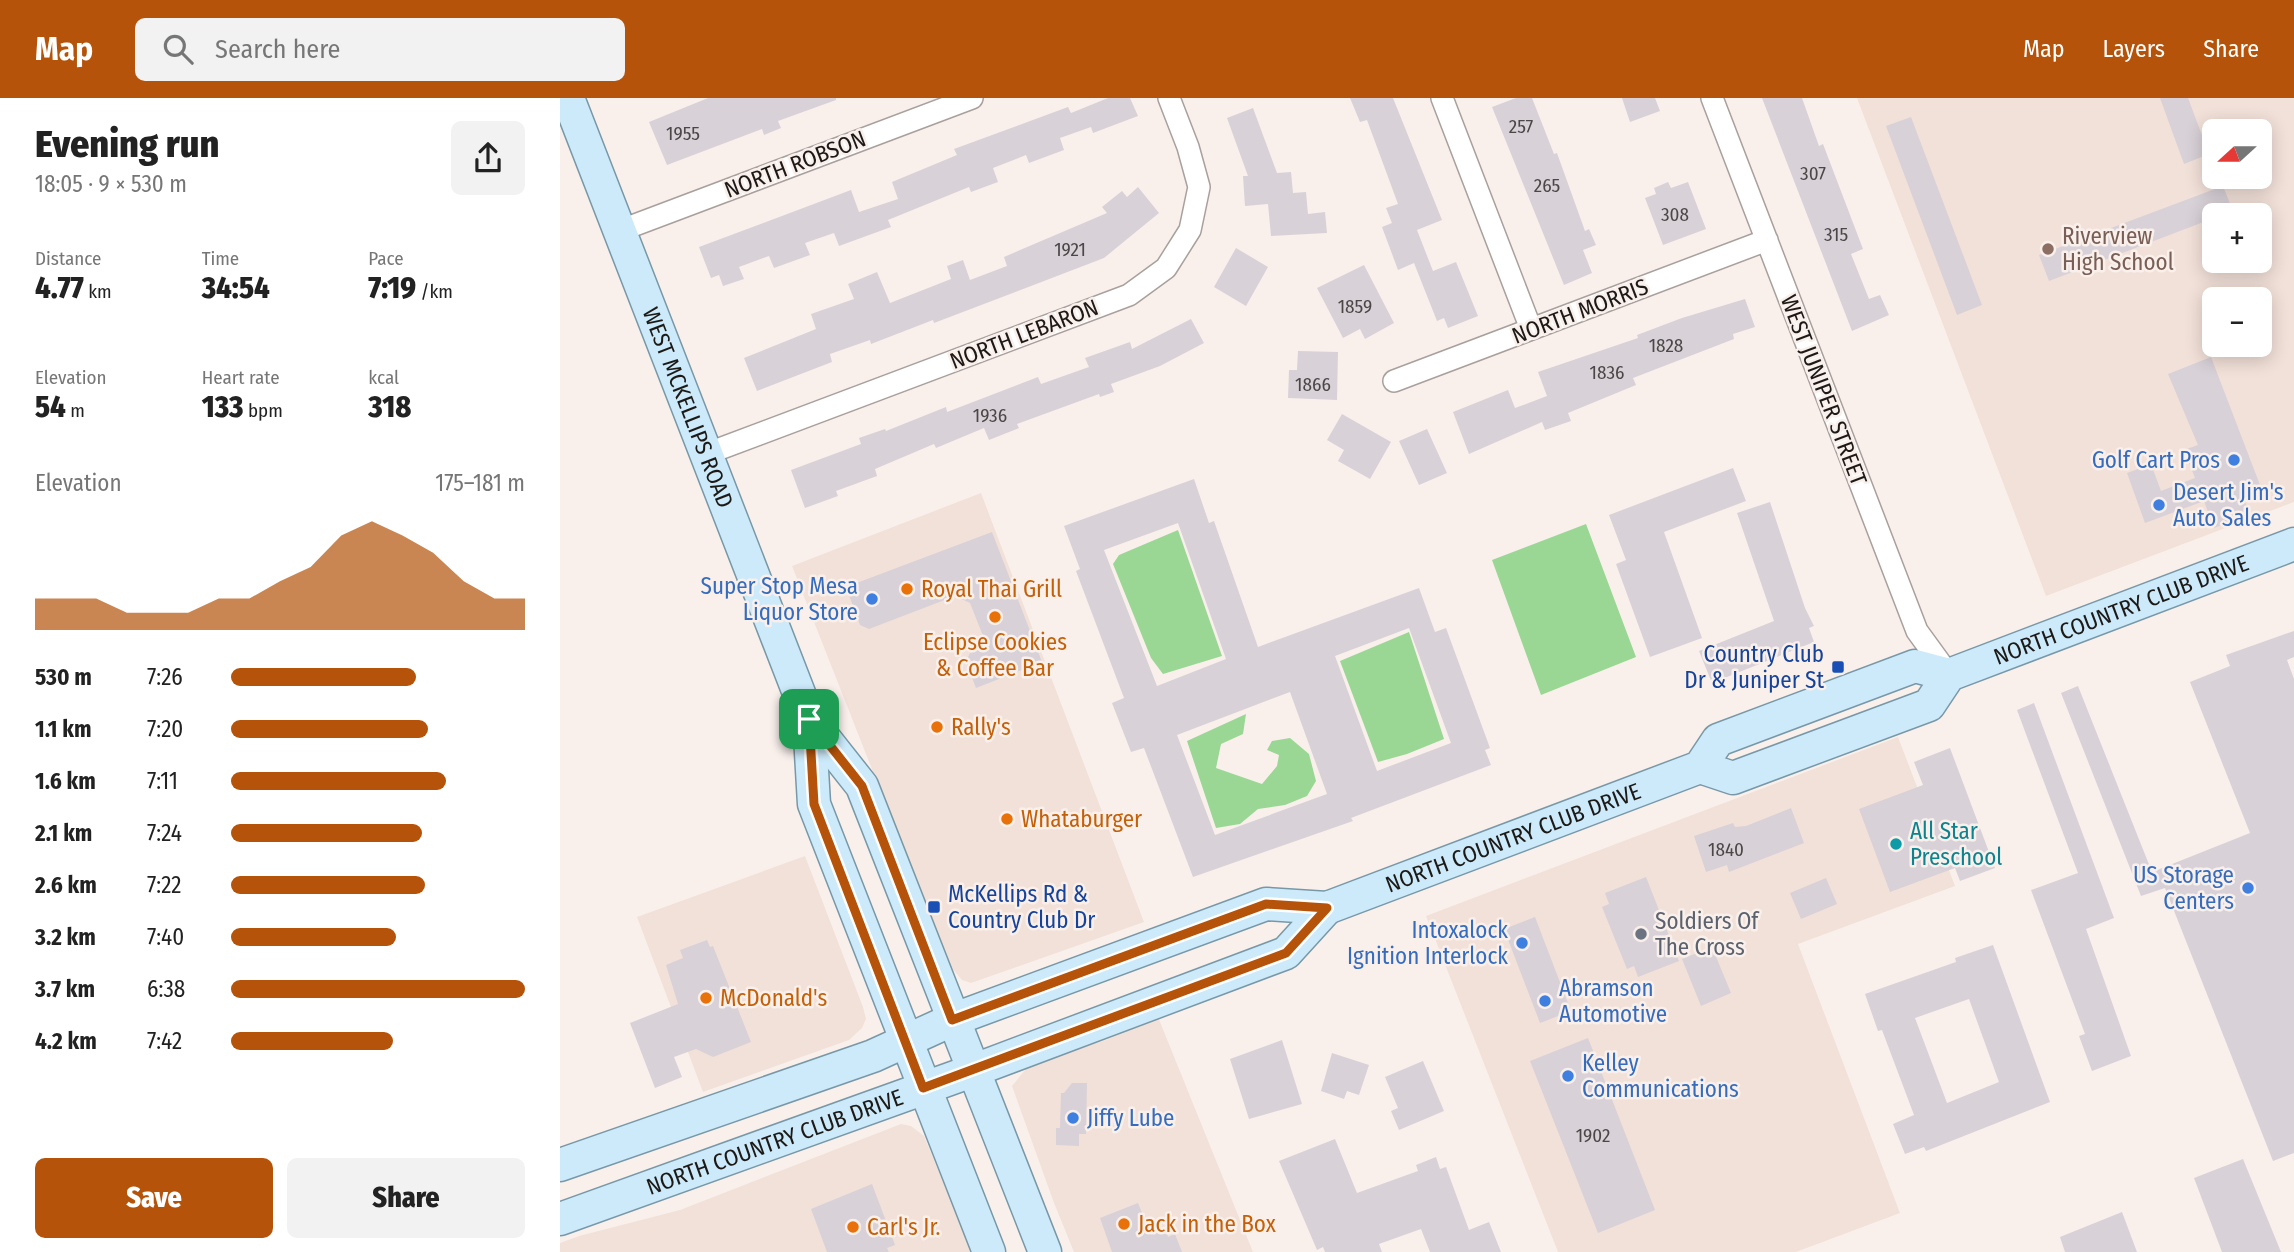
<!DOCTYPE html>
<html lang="en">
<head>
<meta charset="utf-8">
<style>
  body { margin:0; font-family:"Fira Sans Condensed",sans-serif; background:#f2f2f2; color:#222; height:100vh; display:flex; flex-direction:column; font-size:26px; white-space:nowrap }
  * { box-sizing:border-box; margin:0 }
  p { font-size:23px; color:#767676 }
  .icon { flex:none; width:38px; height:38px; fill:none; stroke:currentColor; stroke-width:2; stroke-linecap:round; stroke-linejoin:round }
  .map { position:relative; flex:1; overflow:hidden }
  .drawer { display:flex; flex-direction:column; background:#fff; width:560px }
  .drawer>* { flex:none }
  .needle { width:46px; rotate:249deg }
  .tools { position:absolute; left:1642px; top:21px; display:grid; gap:14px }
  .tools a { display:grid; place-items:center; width:70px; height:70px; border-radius:10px; background:#fff; box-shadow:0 4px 18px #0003; font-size:35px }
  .pin { position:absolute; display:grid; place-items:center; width:60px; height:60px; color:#fff; margin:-30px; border-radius:14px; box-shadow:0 4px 10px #0006 }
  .round { display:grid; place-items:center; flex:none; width:74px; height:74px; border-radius:10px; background:#f2f2f2 }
  .headline { display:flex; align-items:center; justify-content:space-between; height:119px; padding:0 35px }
  h1 { font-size:38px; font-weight:800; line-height:52px }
  .figures { display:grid; grid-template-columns:repeat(3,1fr); gap:10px; height:119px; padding:7px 35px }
  .figures div { display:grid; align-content:center }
  .figures b { font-size:30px; font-weight:800 }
  .figures small { font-size:19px; font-weight:400 }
  .figures p { font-size:19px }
  .chart { height:196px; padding:14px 35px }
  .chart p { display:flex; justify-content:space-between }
  .chart svg { width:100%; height:126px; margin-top:7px; fill:#b45309; opacity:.7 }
  .primary-button { display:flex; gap:14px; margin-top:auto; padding:14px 35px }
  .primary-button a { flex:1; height:80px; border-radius:10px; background:#b45309; color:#fff; font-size:28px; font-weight:800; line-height:80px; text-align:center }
  .primary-button a+a { background:#f2f2f2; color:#222 }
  ul { padding:0 35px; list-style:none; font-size:23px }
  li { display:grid; grid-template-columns:112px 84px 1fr; align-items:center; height:52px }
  li i { height:18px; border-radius:9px; background:#b45309 }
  header { display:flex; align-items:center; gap:42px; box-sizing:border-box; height:98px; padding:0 35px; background:#b45309; color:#fff }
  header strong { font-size:33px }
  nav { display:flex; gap:38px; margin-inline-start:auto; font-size:24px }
  .search { width:490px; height:63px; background:#f2f2f2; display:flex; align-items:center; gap:18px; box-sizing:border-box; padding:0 24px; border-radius:10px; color:#767676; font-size:26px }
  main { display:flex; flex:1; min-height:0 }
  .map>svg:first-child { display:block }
  .built { fill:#f2e1d9; fill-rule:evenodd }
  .green { fill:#9ad794 }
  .building { fill:#d8d1d7; fill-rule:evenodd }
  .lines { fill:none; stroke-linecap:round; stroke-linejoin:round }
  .minor-casing { stroke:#a9a09d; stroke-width:24 }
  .primary-casing { stroke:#7898a8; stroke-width:35 }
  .minor { stroke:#fff; stroke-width:21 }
  .primary { stroke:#cceafa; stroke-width:32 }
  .route-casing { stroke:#fff; stroke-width:14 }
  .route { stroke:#b45309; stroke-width:9 }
  .education-dot { fill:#8d6e63; stroke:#f9f0ec; stroke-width:2.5 }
  .shop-dot { fill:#3f7fe0; stroke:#f9f0ec; stroke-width:2.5 }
  .food-dot { fill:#e8710a; stroke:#f9f0ec; stroke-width:2.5 }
  .transit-dot { fill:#1a4fb4; stroke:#f9f0ec; stroke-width:2.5 }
  .culture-dot { fill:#0f9aa8; stroke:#f9f0ec; stroke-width:2.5 }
  .worship-dot { fill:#6b7280; stroke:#f9f0ec; stroke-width:2.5 }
  .labels { text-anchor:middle; stroke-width:5; stroke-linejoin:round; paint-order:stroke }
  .number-label { font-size:19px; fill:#4b4747 }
  .street-label { font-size:23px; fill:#1c1917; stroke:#f9f0ec }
  .education-label { font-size:23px; fill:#785e54; stroke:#f9f0ec; text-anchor:start }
  .shop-label { font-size:23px; fill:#366cbe; stroke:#f9f0ec; text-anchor:end }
  .food-label { font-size:23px; fill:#c56008; stroke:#f9f0ec; text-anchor:start }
  .transit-label { font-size:23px; fill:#164399; stroke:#f9f0ec; text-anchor:end }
  .culture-label { font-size:23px; fill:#0d838f; stroke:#f9f0ec; text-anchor:start }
  .worship-label { font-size:23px; fill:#5b616d; stroke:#f9f0ec; text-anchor:start }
</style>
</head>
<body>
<header>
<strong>Map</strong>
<div class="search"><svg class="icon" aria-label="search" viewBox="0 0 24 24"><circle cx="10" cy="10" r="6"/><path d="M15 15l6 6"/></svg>Search here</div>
<nav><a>Map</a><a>Layers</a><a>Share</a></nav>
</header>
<main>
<section class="drawer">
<div class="headline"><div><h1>Evening run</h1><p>18:05 · 9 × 530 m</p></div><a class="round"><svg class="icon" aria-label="share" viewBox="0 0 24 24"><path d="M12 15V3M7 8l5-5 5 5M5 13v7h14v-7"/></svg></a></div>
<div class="figures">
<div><p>Distance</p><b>4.77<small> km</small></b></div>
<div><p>Time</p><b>34:54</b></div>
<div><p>Pace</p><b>7:19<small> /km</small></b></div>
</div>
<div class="figures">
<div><p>Elevation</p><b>54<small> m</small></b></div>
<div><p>Heart rate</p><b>133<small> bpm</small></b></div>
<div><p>kcal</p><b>318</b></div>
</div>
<div class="chart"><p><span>Elevation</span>175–181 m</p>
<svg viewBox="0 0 160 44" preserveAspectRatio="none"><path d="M0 44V33L10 33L20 33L30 38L40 38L50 38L60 33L70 33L80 27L90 22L100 11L110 6L120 11L130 17L140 27L150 33L160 33V44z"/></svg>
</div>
<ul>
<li><b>530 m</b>7:26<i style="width:63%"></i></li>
<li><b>1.1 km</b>7:20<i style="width:67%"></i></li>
<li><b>1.6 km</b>7:11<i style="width:73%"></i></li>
<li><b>2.1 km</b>7:24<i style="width:65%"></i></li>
<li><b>2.6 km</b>7:22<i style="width:66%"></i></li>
<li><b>3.2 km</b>7:40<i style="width:56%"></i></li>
<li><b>3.7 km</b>6:38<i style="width:100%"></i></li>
<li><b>4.2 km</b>7:42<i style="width:55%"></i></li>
</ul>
<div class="primary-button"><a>Save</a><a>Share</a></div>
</section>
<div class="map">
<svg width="1734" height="1154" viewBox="0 0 1734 1154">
  <rect width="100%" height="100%" fill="#f9f0ec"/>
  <path class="built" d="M1297 0H1734V404L1486 498ZM1654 33H1699V79H1654ZM1654 117H1699V163H1654ZM1654 201H1699V247H1654Z
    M421 395 584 824 411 885 402 882 389 867 232 468Z
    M1338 639 1395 788 1238 846 1340 1115 1236 1154H998L866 818Z
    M245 758 303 909 306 921 302 930 289 942 143 994 77 819Z
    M598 919 693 1154H514L494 1105 452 988 470 966 546 942Z
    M341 1026 351 1028 364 1038 412 1154H0V1145L19 1138 120 1112Z"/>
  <path class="green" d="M1026 426 1076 559 981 597 932 462Z
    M618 432 662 558 603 576 591 560 553 466 559 457Z
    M849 534 884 641 847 656 818 664 780 563Z
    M686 616 683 636 661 646 656 670 702 686 717 668 719 657 707 652 712 643 730 640 749 656 756 683 747 698 725 707 698 711 680 726 656 730 627 643Z"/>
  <path class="building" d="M148 0H276V2L218 23 221 30 204 37 202 31 107 67 89 24Z
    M548 0H570L578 18 533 35 531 29 500 40 504 52 469 65 466 57 433 70 438 84 411 94 409 89 328 122 331 129 279 148 274 135 245 145 250 157 214 170 209 158 179 169 184 181 163 188 159 177 151 180 139 149 291 92 299 114 338 101 332 84 397 57 394 51 508 9 511 15Z
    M790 0H833L882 122 857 132 873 173 896 164 918 218 888 230 884 220 877 223 854 165 838 172 822 129 832 125 826 110 838 106 807 22 800 24Z
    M956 0H972L994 56 997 55 1025 133 1029 131 1036 147 1023 152 1032 175 1004 187 932 9Z
    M1062 0H1095L1100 13 1070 24Z
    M1202 0H1242L1259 48 1263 46 1303 151 1291 156 1309 201 1320 197 1329 217 1292 233Z
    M1600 0H1628L1649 56 1624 66Z
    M693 10 717 75 731 74 733 95 746 94 748 116 765 114 767 135 711 138 708 106 685 108 683 78H688L667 20Z
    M1351 19 1422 207 1397 217 1326 28Z
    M1108 84 1111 90 1128 84 1146 131 1103 147 1085 100 1096 96 1094 90Z
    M1663 88 1673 113 1654 117V120L1489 183 1479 157Z
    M578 89 599 115 544 160 374 225 373 222 311 246 310 242 270 256 272 264 197 293 184 260 256 231 251 216 294 201 288 186 317 174 330 205 391 181 387 168 403 162 410 182 447 168 444 159 547 115 542 109 562 93 567 99Z
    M676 150 708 169 686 208 654 189Z
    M804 167 834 225 805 241 800 231 783 240 757 190Z
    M1185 201 1195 229 1173 236 1174 241 1073 280 1076 287 1008 315 1011 323 985 332 982 324 909 356 893 314 948 292 955 310 987 298 978 274 1078 240 1077 237 1122 220Z
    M631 221 644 245 600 268 551 286 554 294 540 299 539 296 457 326 459 330 429 342 424 330 376 350 374 346 315 371 317 378 276 393 278 398 245 410 231 372 301 346 299 340 325 331 326 333 386 309 387 314 478 279 481 286 529 269 525 260 570 244 572 251Z
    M738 253 778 254 777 302 728 300 729 272H737Z
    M1651 259 1700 387 1681 394 1690 416 1654 430 1644 403 1585 425 1567 375 1591 366 1601 393 1635 380 1624 352 1638 347 1608 276Z
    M782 316 831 344 810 381 778 363 784 352 767 342Z
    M867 331 887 375 859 387 839 343Z
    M1173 370 1186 403 1104 434 1142 540 1090 559 1056 466 1066 462 1049 417Z
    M634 381 649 425 654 423 698 549 859 490 875 534 886 530 930 650 925 652 931 667 791 720 793 723 633 779 584 650 571 654 552 605 564 600 516 473 520 471 504 428ZM618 425 666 561 597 588 544 452ZM849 530 891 645 817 673 775 558ZM730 594 767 696 655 737 617 637Z
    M1210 404 1245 510 1254 528 1249 530 1254 544 1152 585 1139 553 1214 523 1177 415Z
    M432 434 482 564 416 590 406 564 410 555 427 548 410 505 395 498 309 531 300 527 286 489Z
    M1734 533V559L1727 562 1734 581V1055L1713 1063 1605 790 1581 798 1501 595 1518 588 1592 774 1690 735 1630 584 1670 568 1666 557Z
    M1474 605 1554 820 1526 831 1571 958 1532 973 1519 938 1525 936 1471 792 1518 775 1457 612Z
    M1390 650 1435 770 1400 783 1395 770 1330 794 1299 711 1363 687 1354 664Z
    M1231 710 1244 745 1169 774 1167 767 1146 774 1134 738 1173 725 1175 729 1186 728Z
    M1086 779 1119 863 1078 879 1074 868 1067 871 1042 809 1049 806 1045 795Z
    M1266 780 1277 806 1241 821 1230 795Z
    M975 819 1011 913 980 925 944 831Z
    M147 842 150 849 153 848 191 944 153 959 136 951 114 959 122 979 95 990 70 925 118 906 106 867 123 860 120 852Z
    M1433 847 1490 1004 1366 1053 1364 1049 1345 1056 1333 1026 1354 1017 1322 932 1318 933 1305 896 1396 864 1395 860ZM1409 901 1439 984 1387 1005 1355 920Z
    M1152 849 1171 895 1141 908 1122 861Z
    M1028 940 1095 1112 1038 1135 970 963Z
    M722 942 742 1006 689 1021 670 961Z
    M772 955 809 967 799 997 787 993 784 1001 761 993Z
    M863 963 884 1013 839 1032 831 1013 838 1010 825 979Z
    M512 985H527L526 1036H519V1048L496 1047V1030H500L501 995H504Z
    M775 1041 797 1095 858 1073 856 1067 876 1059 880 1071 886 1069 909 1132 929 1124 941 1154H870L861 1131 819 1146 822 1154H765L763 1149 757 1152 719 1063Z
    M1683 1061 1721 1154H1662L1634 1080Z
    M312 1086 335 1147 327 1150 329 1154H267L251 1111Z
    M578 1105 591 1137 606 1132 608 1139 615 1136 622 1154H552L540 1120Z
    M1562 1114 1577 1154H1505L1500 1139Z"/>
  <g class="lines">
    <defs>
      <path id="minor" d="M882 0 971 231
        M1152 0 1357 533 1389 577
        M59 133 412 0
        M834 283 1207 142
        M146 356 569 197 606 170 630 132 639 89 628 49 609 0"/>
      <g id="primary">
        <path id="s1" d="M8 0 249 621 302 688 485 1154"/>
        <path d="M249 621 254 706 429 1154"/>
        <path id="s2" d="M1140 669 1173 680 1369 607 1389 577 1734 446"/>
        <path id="s3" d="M0 1067 313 958 392 922 706 806 767 810 1140 669 1158 642 1355 568 1389 577"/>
        <path id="s4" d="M0 1121 412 973 726 855 767 810"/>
      </g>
    </defs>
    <use href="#minor" class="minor-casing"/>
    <use href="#primary" class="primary-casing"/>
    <use href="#minor" class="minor"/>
    <use href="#primary" class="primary"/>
  </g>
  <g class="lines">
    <defs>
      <path id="route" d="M249 621 302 688 392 922 706 806 767 810 726 855 363 990 254 706Z"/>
    </defs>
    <use href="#route" class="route-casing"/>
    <use href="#route" class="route"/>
  </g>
  <circle class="education-dot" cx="1488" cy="151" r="7"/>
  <g class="shop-dot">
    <circle cx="1674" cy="362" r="7"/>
    <circle cx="1599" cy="407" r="7"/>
    <circle cx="312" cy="501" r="7"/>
    <circle cx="1688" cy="790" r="7"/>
    <circle cx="962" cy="845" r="7"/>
    <circle cx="985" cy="903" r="7"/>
    <circle cx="1008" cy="978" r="7"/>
    <circle cx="513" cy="1020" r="7"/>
  </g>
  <g class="food-dot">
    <circle cx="347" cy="491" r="7"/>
    <circle cx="435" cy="519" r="7"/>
    <circle cx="377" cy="629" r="7"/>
    <circle cx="447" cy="721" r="7"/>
    <circle cx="146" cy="900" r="7"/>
    <circle cx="564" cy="1126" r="7"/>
    <circle cx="293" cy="1129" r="7"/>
  </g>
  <g class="transit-dot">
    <rect x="1271" y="562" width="14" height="14" rx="3.5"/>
    <rect x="367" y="802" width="14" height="14" rx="3.5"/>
  </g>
  <circle class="culture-dot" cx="1336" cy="746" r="7"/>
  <circle class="worship-dot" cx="1081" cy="836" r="7"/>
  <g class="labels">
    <g class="number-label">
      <text x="961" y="35">257</text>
      <text x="123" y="42">1955</text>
      <text x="1253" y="82">307</text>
      <text x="987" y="94">265</text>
      <text x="1115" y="123">308</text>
      <text x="1276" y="143">315</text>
      <text x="510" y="158">1921</text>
      <text x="795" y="215">1859</text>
      <text x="1106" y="254">1828</text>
      <text x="1047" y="281">1836</text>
      <text x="753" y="293">1866</text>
      <text x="430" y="324">1936</text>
      <text x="1166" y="758">1840</text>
      <text x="1033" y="1044">1902</text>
    </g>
    <g class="street-label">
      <text transform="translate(235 66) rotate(-21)" y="8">NORTH ROBSON</text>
      <text transform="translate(1020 213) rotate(-21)" y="8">NORTH MORRIS</text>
      <text transform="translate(464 236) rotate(-21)" y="8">NORTH LEBARON</text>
      <text transform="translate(1264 292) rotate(69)" y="8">WEST JUNIPER STREET</text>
      <text dy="8" stroke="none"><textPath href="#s1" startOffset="332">WEST MCKELLIPS ROAD</textPath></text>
      <text dy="8" stroke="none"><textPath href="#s2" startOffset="464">NORTH COUNTRY CLUB DRIVE</textPath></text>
      <text dy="8" stroke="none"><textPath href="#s3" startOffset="1013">NORTH COUNTRY CLUB DRIVE</textPath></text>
      <text dy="8" stroke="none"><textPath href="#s4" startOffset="228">NORTH COUNTRY CLUB DRIVE</textPath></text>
    </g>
    <g class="education-label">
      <text x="1502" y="146">Riverview<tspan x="1502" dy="26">High School</tspan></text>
    </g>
    <g class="shop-label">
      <text x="1660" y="370">Golf Cart Pros</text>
      <text x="1613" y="402" text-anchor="start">Desert Jim's<tspan x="1613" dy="26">Auto Sales</tspan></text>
      <text x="298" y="496">Super Stop Mesa<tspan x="298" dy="26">Liquor Store</tspan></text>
      <text x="1674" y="785">US Storage<tspan x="1674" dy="26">Centers</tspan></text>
      <text x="948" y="840">Intoxalock<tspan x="948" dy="26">Ignition Interlock</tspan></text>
      <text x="999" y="898" text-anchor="start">Abramson<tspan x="999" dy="26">Automotive</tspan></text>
      <text x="1022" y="973" text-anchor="start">Kelley<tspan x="1022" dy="26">Communications</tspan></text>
      <text x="527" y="1028" text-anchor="start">Jiffy Lube</text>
    </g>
    <g class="food-label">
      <text x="361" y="499">Royal Thai Grill</text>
      <text x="435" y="552" text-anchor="middle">Eclipse Cookies<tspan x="435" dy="26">&amp; Coffee Bar</tspan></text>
      <text x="391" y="637">Rally's</text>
      <text x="461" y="729">Whataburger</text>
      <text x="160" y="908">McDonald's</text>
      <text x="578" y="1134">Jack in the Box</text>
      <text x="307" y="1137">Carl's Jr.</text>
    </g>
    <g class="transit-label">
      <text x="1264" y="564">Country Club<tspan x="1264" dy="26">Dr &amp; Juniper St</tspan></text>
      <text x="388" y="804" text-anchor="start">McKellips Rd &amp;<tspan x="388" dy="26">Country Club Dr</tspan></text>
    </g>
    <g class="culture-label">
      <text x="1350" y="741">All Star<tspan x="1350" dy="26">Preschool</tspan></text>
    </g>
    <g class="worship-label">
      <text x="1095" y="831">Soldiers Of<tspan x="1095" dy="26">The Cross</tspan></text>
    </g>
  </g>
</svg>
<div class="tools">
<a><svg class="needle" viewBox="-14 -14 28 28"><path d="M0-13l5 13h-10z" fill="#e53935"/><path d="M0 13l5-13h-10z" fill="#767676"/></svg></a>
<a>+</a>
<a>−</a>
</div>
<div class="pin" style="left:249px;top:621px;background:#1e9e55"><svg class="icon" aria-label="arrive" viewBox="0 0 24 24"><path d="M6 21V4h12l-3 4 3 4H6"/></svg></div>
</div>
</main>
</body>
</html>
